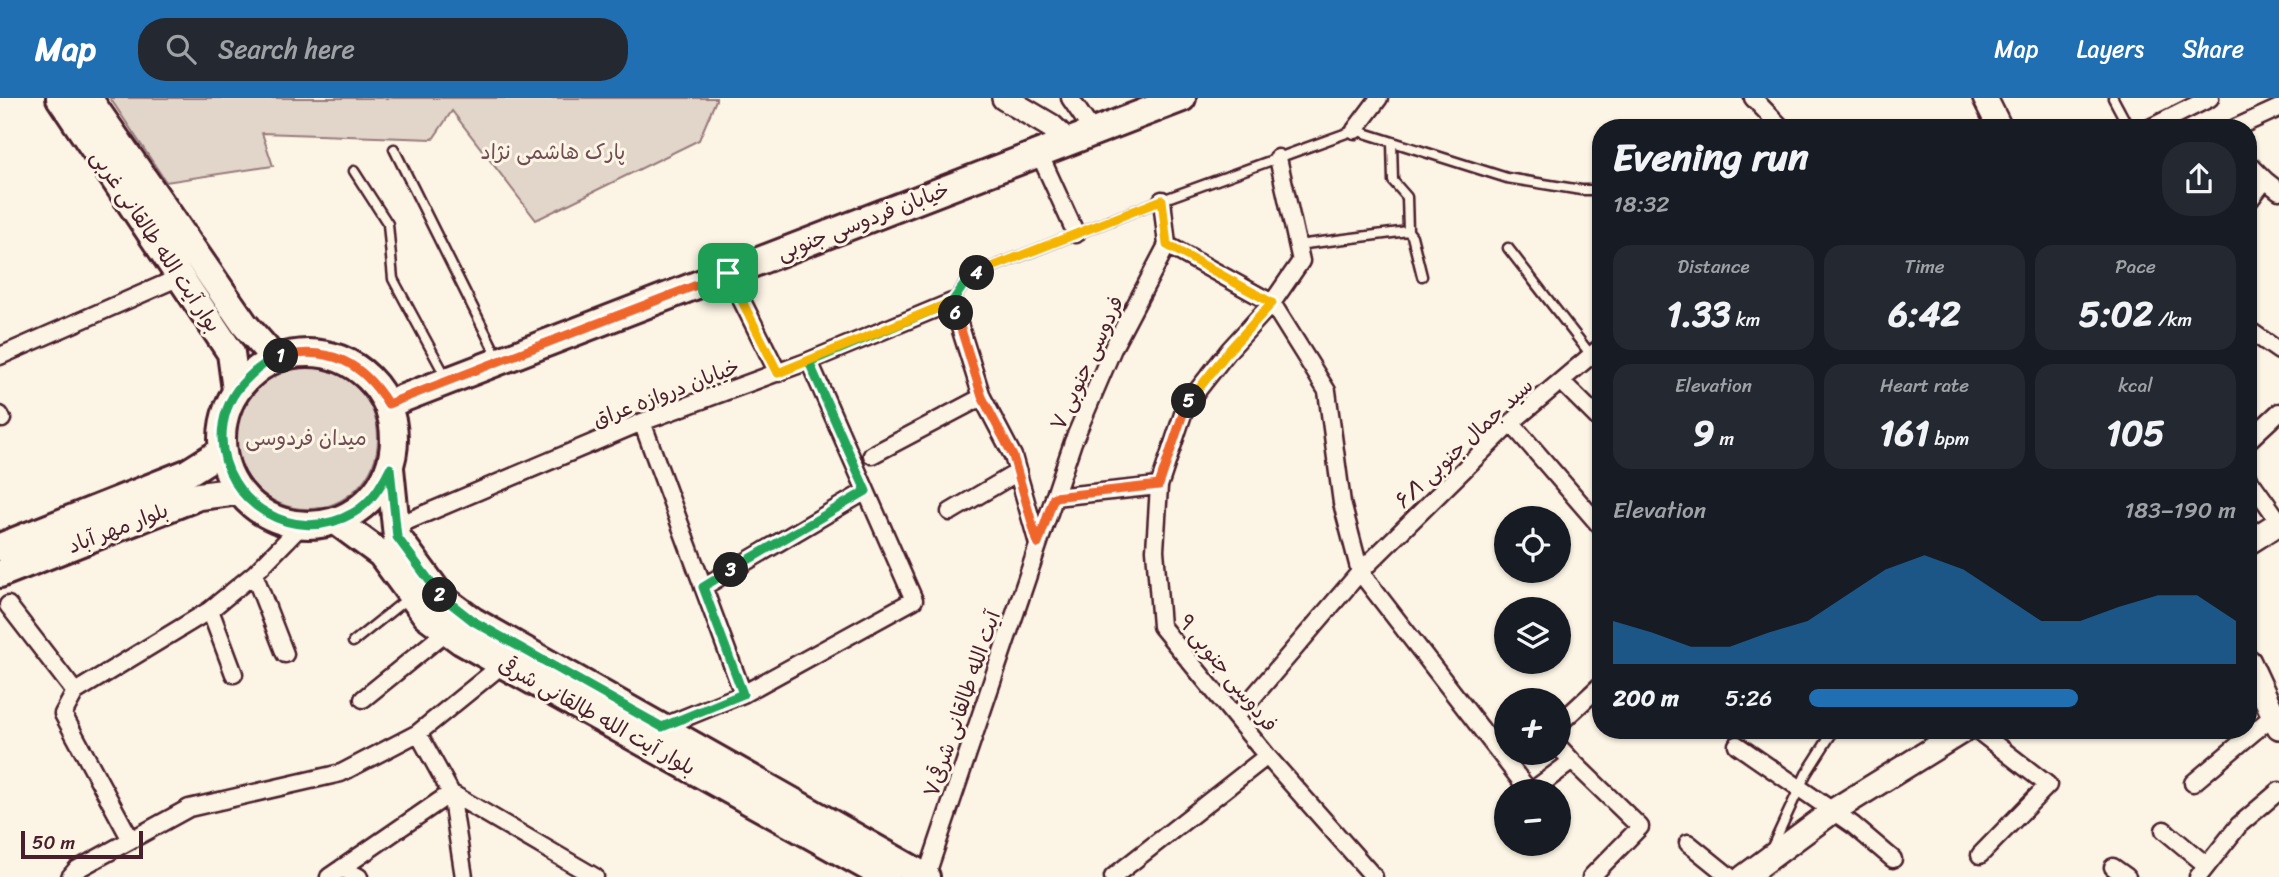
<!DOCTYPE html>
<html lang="en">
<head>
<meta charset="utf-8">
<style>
  body { margin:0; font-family:Sriracha,"Playpen Sans Arabic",sans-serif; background:#242831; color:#f1f3f6; height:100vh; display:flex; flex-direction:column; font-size:26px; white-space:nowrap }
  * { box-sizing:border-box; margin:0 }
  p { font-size:23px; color:#9ea1a6 }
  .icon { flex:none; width:38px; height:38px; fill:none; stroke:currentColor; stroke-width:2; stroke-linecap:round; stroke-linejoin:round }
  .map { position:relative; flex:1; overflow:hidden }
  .side { position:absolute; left:1592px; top:21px; width:665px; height:620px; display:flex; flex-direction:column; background:#171b24; border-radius:28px; box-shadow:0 2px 5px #0004 }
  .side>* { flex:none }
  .tools { position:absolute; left:1494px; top:408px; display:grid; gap:14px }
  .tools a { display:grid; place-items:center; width:77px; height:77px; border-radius:50%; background:#171b24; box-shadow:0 2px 5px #0004; font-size:35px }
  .scale { position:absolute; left:21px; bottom:18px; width:122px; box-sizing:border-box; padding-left:7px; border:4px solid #4a1f2b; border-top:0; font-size:19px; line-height:24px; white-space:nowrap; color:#4a1f2b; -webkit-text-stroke:5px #fcf5e5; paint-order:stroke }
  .pin { position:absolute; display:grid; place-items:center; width:60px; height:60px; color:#fff; margin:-30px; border-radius:14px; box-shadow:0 4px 10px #0006 }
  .km { position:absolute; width:35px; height:35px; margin:-18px; border-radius:50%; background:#222; color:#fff; font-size:19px; line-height:35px; text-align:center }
  .round { display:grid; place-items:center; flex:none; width:74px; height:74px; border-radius:28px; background:#242831 }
  .overview { display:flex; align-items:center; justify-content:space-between; height:119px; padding:0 21px }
  h1 { font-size:38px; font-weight:700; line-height:52px }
  .figures { display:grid; grid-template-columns:repeat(3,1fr); gap:10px; height:119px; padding:7px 21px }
  .figures div { display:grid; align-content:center; border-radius:18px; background:#242831; text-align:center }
  .figures b { font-size:35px; font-weight:700 }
  .figures small { font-size:19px; font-weight:400 }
  .figures p { font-size:19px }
  .chart { height:196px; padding:14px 21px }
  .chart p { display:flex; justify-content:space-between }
  .chart svg { width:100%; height:126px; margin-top:7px; fill:#1f6fb2; opacity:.7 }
  ul { padding:0 21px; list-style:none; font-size:23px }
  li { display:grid; grid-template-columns:112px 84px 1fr; align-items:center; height:52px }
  li i { height:18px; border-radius:9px; background:#1f6fb2 }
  header { display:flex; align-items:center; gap:42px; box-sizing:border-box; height:98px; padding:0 35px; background:#1f6fb2; color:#fff }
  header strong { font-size:33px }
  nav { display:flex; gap:38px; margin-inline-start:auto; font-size:24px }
  .search { width:490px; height:63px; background:#242831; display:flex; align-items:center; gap:18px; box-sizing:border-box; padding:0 24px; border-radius:28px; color:#9ea1a6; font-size:26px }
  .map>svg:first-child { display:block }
  .green { fill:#e2d5ca; stroke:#967a7a; stroke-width:2 }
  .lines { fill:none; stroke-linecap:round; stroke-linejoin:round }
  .lane-casing { stroke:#4a1f2b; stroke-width:13 }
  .street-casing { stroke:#4a1f2b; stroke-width:21 }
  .secondary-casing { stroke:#4a1f2b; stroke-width:28 }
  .primary-casing { stroke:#4a1f2b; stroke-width:32 }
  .lane { stroke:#fcf5e5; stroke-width:8 }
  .street { stroke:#fcf5e5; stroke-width:16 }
  .secondary { stroke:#fcf5e5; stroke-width:23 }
  .primary { stroke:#fcf5e5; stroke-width:26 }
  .split-1-casing { stroke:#fff; stroke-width:14 }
  .split-2-casing { stroke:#fff; stroke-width:14 }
  .split-3-casing { stroke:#fff; stroke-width:14 }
  .split-4-casing { stroke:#fff; stroke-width:14 }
  .split-5-casing { stroke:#fff; stroke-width:14 }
  .split-6-casing { stroke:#fff; stroke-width:14 }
  .split-7-casing { stroke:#fff; stroke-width:14 }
  .split-1 { stroke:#f0652b; stroke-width:9 }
  .split-2 { stroke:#22a559; stroke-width:9 }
  .split-3 { stroke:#22a559; stroke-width:9 }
  .split-4 { stroke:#22a559; stroke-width:9 }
  .split-5 { stroke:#f5b400; stroke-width:9 }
  .split-6 { stroke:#f0652b; stroke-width:9 }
  .split-7 { stroke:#f5b400; stroke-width:9 }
  .labels { text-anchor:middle; stroke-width:6; stroke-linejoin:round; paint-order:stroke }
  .park-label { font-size:21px; fill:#704c53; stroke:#fcf5e5 }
  .street-label { font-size:21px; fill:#4a1f2b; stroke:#fcf5e5 }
</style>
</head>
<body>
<header>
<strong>Map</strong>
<div class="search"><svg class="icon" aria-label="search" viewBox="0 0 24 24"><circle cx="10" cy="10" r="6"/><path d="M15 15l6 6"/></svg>Search here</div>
<nav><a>Map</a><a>Layers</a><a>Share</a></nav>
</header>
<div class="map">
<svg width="2279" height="779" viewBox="0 0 2279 779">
  <rect width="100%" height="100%" fill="#fcf5e5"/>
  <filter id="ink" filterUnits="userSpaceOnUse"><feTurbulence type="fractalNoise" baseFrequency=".0143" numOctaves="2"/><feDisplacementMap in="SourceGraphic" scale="14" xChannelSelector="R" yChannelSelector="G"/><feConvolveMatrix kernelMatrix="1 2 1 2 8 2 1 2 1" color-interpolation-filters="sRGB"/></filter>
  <g filter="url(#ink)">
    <path class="green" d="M110 0H716V2L699 42 536 122 452 13 433 41 262 35 273 68 166 84Z
      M236 340a71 71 0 1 1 142 0a71 71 0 1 1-142 0Z"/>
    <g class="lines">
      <defs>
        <path id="lane" d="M2113 0 2129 30
          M1392 44 1393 83 1407 99 1408 133 1412 138 1422 178
          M394 51 498 260
          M354 73 388 126 393 181 447 281
          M1297 147 1408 133
          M1508 150 1591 257
          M952 204 970 178 1162 102 1355 32 1507 80 1581 92H1601
          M353 544 408 500
          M1772 749 1806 676 1834 632"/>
        <path id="street" d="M1070 0 1093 34
          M1753 0 1782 30
          M2150 30 2210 0
          M2235 30 2279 10
          M1355 32 1379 0
          M1039 55 1076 136
          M1278 60 1301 163 1272 205 1230 251 1186 307 1159 388 1155 452 1161 528 1267 658 1374 779
          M2249 66 2265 82
          M2249 103 2265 82 2279 93
          M1167 147 1272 205 1327 293 1342 405 1360 474 1529 693
          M728 175 778 275
          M2249 232 2279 253
          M0 258 180 179
          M1561 283 1601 323
          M0 317 2 321
          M642 324 743 596
          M1511 325 1601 429
          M2249 342 2279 314
          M872 357 982 299
          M2249 381 2279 423
          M1054 399 1159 388
          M950 414 1018 374
          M396 428 642 324 809 263 952 204 982 299 1013 358 1038 446
          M254 476 285 556
          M703 489 866 393
          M8 507 75 594
          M210 512 234 576
          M363 601 447 533
          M1236 619 1360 474 1511 325 1601 249
          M1559 626 1601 587
          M662 629 743 596 914 502 809 263
          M1977 632 2048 687 1980 757
          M418 635 451 695 464 779
          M1737 647 1853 727 1893 761
          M1559 649 1572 663
          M2193 685 2274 617
          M1532 693 1572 663 1640 729 1591 779
          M2164 732 2206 767
          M131 742 63 616 75 594 210 512 254 476 302 427
          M1688 745 1730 779
          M2113 769 2127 779
          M342 770 359 779
          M70 779 76 772 189 710 341 675 418 635 503 566
          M329 779 451 695 595 779
          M926 779 1073 344 1114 248 1167 147 1162 102
          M1113 779 1267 658
          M2198 779 2239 727 2279 693"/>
        <path id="secondary" d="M1004 0 1051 28 1068 44
          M1985 0 2000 30
          M2249 444 2279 425
          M2249 564 2279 629
          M1744 779 1833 713 1964 632"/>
        <path id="primary" d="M60 0 231 255 236 292
          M88 0 245 227 274 260
          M222 341a86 86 0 1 1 172 0a86 86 0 1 1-172 0Z
          M388 306 1182 0
          M390 370 397 439 442 500 473 523 926 779
          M336 423 381 456 426 517 461 543 886 779
          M0 449 187 375 222 353
          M0 476 199 398 239 393"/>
      </defs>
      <use href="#lane" class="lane-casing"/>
      <use href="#street" class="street-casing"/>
      <use href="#secondary" class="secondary-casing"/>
      <use href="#primary" class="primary-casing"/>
      <use href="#lane" class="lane"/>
      <use href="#street" class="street"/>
      <use href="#secondary" class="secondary"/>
      <use href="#primary" class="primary"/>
    </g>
  </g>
  <g class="lines" filter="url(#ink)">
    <defs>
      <path id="split-1" d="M281 258C330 248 362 264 388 306L728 175"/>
      <path id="split-2" d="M281 258C266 262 253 274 242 286 229 300 222 320 222 340 223 405 295 449 353 415 371 405 381 388 390 370L397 439 440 497"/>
      <path id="split-3" d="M440 497 473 523 662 629 743 596 703 489 731 472"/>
      <path id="split-4" d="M731 472 866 393 809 264 952 204 970 178 977 175"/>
      <path id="split-5" d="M977 175 1162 102 1167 147 1272 205 1230 251 1189 303"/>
      <path id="split-6" d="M956 215 982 299 1013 358 1038 446 1054 399 1159 387 1186 307 1189 303"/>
      <path id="split-7" d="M728 175 778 275 952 204 956 215"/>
    </defs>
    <use href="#split-1" class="split-1-casing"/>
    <use href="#split-2" class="split-2-casing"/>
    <use href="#split-3" class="split-3-casing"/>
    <use href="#split-4" class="split-4-casing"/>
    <use href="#split-5" class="split-5-casing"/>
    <use href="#split-6" class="split-6-casing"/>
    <use href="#split-7" class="split-7-casing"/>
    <use href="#split-1" class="split-1"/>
    <use href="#split-2" class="split-2"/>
    <use href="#split-3" class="split-3"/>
    <use href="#split-4" class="split-4"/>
    <use href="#split-5" class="split-5"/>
    <use href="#split-6" class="split-6"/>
    <use href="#split-7" class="split-7"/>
  </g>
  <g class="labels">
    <g class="park-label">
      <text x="553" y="61">پارک هاشمی نژاد</text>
      <text x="306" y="347">میدان فردوسی</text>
    </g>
    <g class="street-label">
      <text transform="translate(863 123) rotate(-21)" y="7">خیابان فردوسی جنوبی</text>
      <text transform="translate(156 143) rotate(56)" y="7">بوار آیت الله طالقانی غربی</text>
      <text transform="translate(1087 265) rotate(-65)" y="7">فردوسی جنوبی ۷</text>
      <text transform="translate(666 295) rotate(-21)" y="7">خیابان دروازه عراق</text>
      <text transform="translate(1464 345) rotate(-43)" y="7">سید جمال جنوبی ۶/۱</text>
      <text transform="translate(118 430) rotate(-21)" y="7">بلوار مهر آباد</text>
      <text transform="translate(1228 575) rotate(51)" y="7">فردوسی جنوبی ۹</text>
      <text transform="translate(962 606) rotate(-71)" y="7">آیت الله طالقانی شرقی۷</text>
      <text transform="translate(597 618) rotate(29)" y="7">بلوار آیت الله طالقانی شرقی</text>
    </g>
  </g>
</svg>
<div class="tools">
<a><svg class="icon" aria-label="locate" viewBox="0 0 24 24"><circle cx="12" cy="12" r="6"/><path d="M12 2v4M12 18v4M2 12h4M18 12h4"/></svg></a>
<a><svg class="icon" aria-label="layers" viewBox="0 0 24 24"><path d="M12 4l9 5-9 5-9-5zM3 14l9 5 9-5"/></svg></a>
<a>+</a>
<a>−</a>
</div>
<div class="scale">50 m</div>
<div class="pin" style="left:728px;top:175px;background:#1e9e55"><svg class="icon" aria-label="arrive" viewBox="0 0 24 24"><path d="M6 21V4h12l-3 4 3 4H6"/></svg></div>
<b class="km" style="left:281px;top:258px">1</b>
<b class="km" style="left:440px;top:497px">2</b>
<b class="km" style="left:731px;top:472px">3</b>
<b class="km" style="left:977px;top:175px">4</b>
<b class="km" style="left:1189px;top:303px">5</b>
<b class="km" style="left:956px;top:215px">6</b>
<section class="side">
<div class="overview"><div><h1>Evening run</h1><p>18:32</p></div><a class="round"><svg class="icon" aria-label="share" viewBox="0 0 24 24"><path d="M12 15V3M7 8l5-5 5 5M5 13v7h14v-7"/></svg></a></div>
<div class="figures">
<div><p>Distance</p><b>1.33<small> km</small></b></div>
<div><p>Time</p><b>6:42</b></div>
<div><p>Pace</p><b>5:02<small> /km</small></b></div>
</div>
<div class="figures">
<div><p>Elevation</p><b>9<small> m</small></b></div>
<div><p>Heart rate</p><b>161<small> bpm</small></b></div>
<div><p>kcal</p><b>105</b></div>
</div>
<div class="chart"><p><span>Elevation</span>183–190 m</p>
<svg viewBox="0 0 160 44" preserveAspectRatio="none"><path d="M0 44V29L10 33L20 38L30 38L40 33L50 29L60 20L70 11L80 6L90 11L100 20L110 29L120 29L130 24L140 20L150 20L160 29V44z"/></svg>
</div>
<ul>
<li><b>200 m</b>5:26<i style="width:63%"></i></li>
</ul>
</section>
</div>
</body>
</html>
